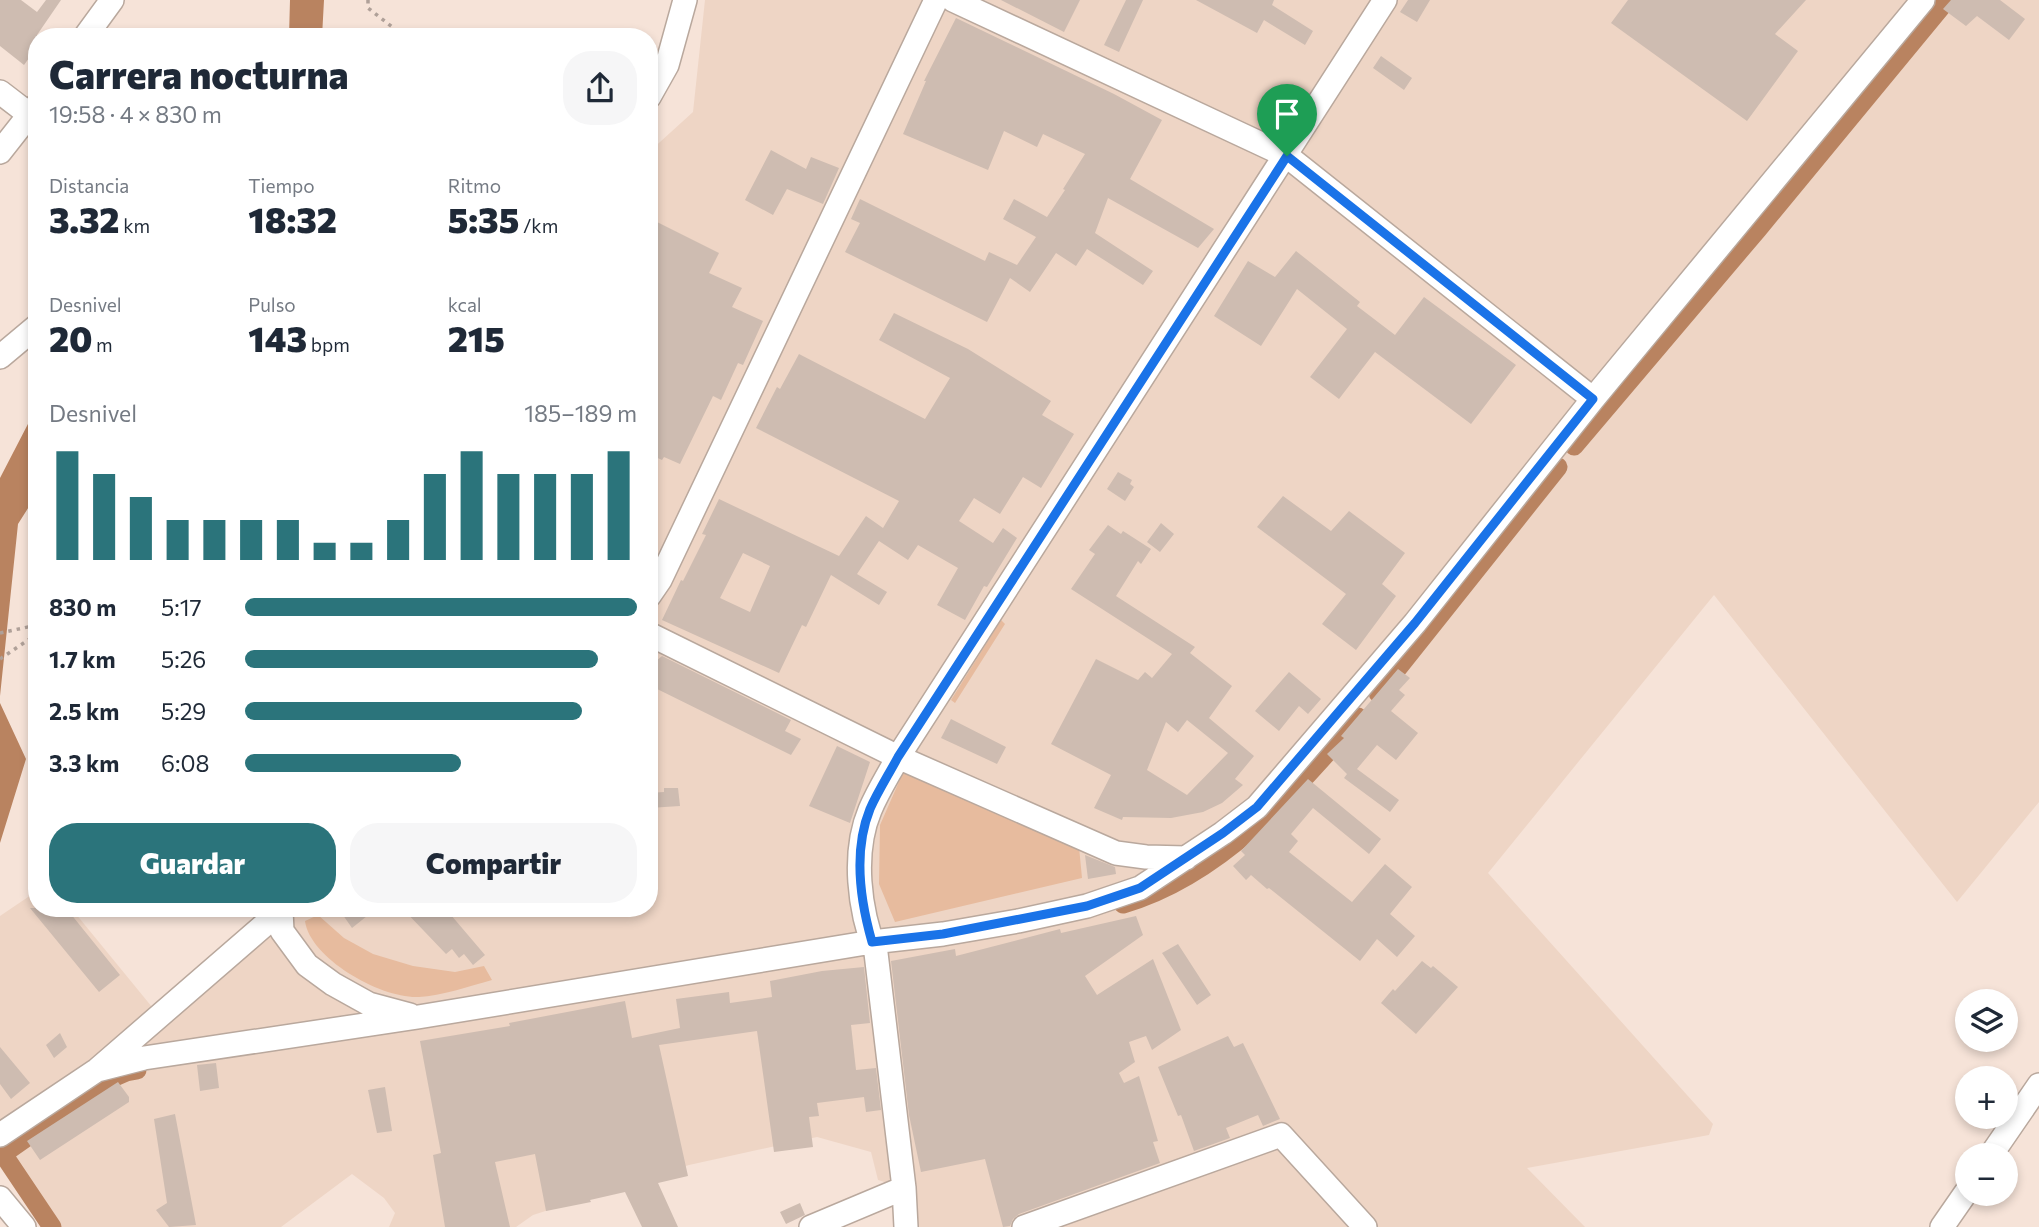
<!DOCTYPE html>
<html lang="es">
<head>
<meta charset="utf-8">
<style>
  body { margin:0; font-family:Commissioner,sans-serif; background:#f6f6f7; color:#1f2937; height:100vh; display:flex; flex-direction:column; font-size:26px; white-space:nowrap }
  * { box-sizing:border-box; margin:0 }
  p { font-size:23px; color:#747a83 }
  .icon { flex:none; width:38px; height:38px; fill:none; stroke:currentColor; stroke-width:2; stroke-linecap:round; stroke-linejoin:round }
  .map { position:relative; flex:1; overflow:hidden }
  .panel { position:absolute; left:28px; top:28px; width:630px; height:889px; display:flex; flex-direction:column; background:#fff; border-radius:28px; box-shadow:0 4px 10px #0003 }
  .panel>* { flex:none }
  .buttons { position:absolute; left:1955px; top:989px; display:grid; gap:14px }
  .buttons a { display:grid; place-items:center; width:63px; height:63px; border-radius:50%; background:#fff; box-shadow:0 4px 10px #0003; font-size:35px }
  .pin { position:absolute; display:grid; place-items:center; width:60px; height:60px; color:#fff; margin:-72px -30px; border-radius:50% 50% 50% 0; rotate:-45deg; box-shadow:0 0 7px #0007 }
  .pin .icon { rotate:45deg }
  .round { display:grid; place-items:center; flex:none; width:74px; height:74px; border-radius:28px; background:#f6f6f7 }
  .overview { display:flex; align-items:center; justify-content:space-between; height:119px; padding:0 21px }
  h1 { font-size:38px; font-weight:800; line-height:52px }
  .metrics { display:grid; grid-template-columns:repeat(3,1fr); gap:10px; height:119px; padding:7px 21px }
  .metrics div { display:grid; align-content:center }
  .metrics b { font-size:35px; font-weight:800 }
  .metrics small { font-size:19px; font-weight:400 }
  .metrics p { font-size:19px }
  .chart { height:196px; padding:14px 21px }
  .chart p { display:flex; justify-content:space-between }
  .chart svg { width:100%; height:126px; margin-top:7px; stroke:#2b747b; stroke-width:6 }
  .action { display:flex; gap:14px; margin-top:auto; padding:14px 21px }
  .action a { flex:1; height:80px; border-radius:28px; background:#2b747b; color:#fff; font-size:28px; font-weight:800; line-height:80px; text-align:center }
  .action a+a { background:#f6f6f7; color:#1f2937 }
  ul { padding:0 21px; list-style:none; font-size:23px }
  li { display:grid; grid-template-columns:112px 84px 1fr; align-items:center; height:52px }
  li i { height:18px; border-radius:9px; background:#2b747b }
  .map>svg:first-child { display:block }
  .built { fill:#eed5c5 }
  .green { fill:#e7bb9e }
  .water { fill:#b98360 }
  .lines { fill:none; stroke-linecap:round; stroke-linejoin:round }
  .canal { stroke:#b98360; stroke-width:19 }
  .building { fill:#cebcb1; fill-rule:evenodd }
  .minor-casing { stroke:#b9a89d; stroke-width:26 }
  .path { stroke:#afa098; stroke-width:3.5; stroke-dasharray:3.5 5; stroke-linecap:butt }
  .minor { stroke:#fff; stroke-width:23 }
  .route-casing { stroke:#fff; stroke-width:14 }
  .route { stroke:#1a73e8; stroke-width:9 }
</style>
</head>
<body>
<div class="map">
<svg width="2039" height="1227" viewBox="0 0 2039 1227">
  <rect width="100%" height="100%" fill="#f6e3d8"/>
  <path class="built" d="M705 0H2039V802L1957 902 1714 595 1488 873 1713 1124 1709 1135 1527 1168 1585 1227H902L904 1188 878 1180 871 1152 817 1137 689 1165 533 1215 516 1227H389L395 1213 384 1198 352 1174 281 1227H46L0 1158V916L37 891V908H71L152 1007 272 908H649V152L693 112Z"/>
  <path class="green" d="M1001 620 1005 624 955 703 951 700Z
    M905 768 1079 847 1082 878 895 922 879 884 880 825Z
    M318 915 344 938 373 954 413 966 455 972 484 966 492 980C470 986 441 996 419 997 382 999 310 959 305 921Z"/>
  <path class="water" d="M290 0H324L322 37H289Z
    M37 412V494L18 524 0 696V478L29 422Z
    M0 703 26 759 0 843Z"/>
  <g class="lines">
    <path class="canal" d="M1574 446 1758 229 1947 0
      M1378 693 1558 467
      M1123 904C1218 877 1296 791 1358 717
      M52 1227 3 1154 110 1079 126 1072 137 1070"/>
  </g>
  <path class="building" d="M0 0H21L37 12 46 0H61L37 35V47L24 65 0 46Z
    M1001 0H1080L1064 32Z
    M1126 0H1143L1119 52 1104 45Z
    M1196 0H1274L1272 5 1313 31 1305 45 1264 20 1257 33Z
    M1408 0H1430L1417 22 1400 12Z
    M1628 0H1806L1775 34 1798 51 1747 121 1611 23Z
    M1951 0H2000L2025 19 2009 40 1977 16 1966 26 1943 9Z
    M956 18 1114 94 1162 120 1130 179 1214 229 1198 248 1108 198 1095 233 1153 271 1143 285 1087 249 1076 266 1056 253 1030 292 1010 278 987 322 845 252 860 223 851 219 860 199 985 261 989 252 1017 265 1036 237 1003 219 1014 199 1047 217 1065 190 1063 189 1085 154 1043 134 1037 147 1004 131 988 170 903 134 926 81H924Z
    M1381 56 1412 78 1404 90 1373 68Z
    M771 150 806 169 811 157 839 168 823 204 787 189 773 215 745 200Z
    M649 218 719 253 709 273 742 288 732 307 763 321 743 365 738 363 721 400 713 396 680 464 664 457 662 460 649 454Z
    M1296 251 1360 302 1357 306 1395 335 1424 297 1516 365 1471 424 1375 352 1339 399 1310 377 1347 329 1297 289 1261 346 1214 316 1248 261 1275 277Z
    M894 313 968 349 1051 401 1042 415 1074 434 1041 488 1023 477 1000 514 974 498 959 521 993 543 1003 528 1017 538 987 587 984 586 965 620 937 605 958 568 918 545 908 560 879 541 857 574 887 592 879 605 831 575 806 627 802 625 779 673 662 620 681 580 683 581 706 535 702 534 719 499 839 556 866 516 883 528 899 501 756 428 777 387 780 389 799 354 925 419 950 378 879 340ZM743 553 770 566 750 612 720 598Z
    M1118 472 1132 480 1130 484 1134 487 1125 501 1107 489Z
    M1283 496 1331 531 1349 511 1405 553 1382 584 1396 596 1356 650 1322 624 1346 594 1257 527Z
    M1161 523 1174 534 1160 552 1147 542Z
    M1108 525 1121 534 1123 531 1151 549 1141 564 1138 561 1116 596 1195 647 1190 653 1232 686 1209 718 1254 756 1235 779 1243 785 1222 803 1203 812 1171 818 1123 817 1122 820 1094 808 1111 775 1051 744 1096 659 1138 680 1145 672 1152 678 1172 654 1071 589 1095 554 1089 550ZM1187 720 1228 753 1187 795 1147 770 1166 722 1178 732Z
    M662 656 791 720 785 731 801 739 791 755 649 685V667Z
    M1398 669 1410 678 1399 690 1405 695 1391 711 1418 733 1396 760 1377 745 1357 769 1399 800 1390 812 1344 778 1347 774 1327 754 1344 738 1341 736Z
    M1289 672 1321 699 1308 714 1299 706 1279 731 1255 711Z
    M951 719 1006 747 997 764 941 738Z
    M837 746 870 762 850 823 809 806Z
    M1308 779 1381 839 1369 854 1313 808 1291 834 1298 841 1289 852 1352 902 1385 864 1412 887 1390 914 1415 936 1397 957 1377 939 1360 961 1269 888 1267 889 1251 875 1246 880 1233 866 1245 855 1241 851Z
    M664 788H678L680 806 649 808V793L664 792Z
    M1085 855 1115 867 1116 874 1088 879Z
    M30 908H66L120 975 99 992Z
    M338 908H377L352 928Z
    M402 908H445L485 955 473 965 464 954 459 958 452 949 446 954Z
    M1136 916 1143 935 1085 976 1097 995 1153 959 1181 1030 1152 1050 1146 1036 1129 1042 1135 1062 1119 1073 1124 1083 1139 1076 1158 1141 1153 1142 1160 1163 1019 1214 1013 1219 1010 1226 1003 1227 985 1159 921 1172 909 1115 891 961 955 949 956 956 1060 929 1061 933Z
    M1178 944 1211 995 1197 1005 1162 953Z
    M1422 961 1431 968 1433 966 1458 987 1416 1034 1381 1003 1393 989 1395 991Z
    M864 967 870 1023 851 1025 856 1070 876 1068 881 1110 866 1112 864 1097 817 1103 819 1116 809 1117 813 1147 774 1152 757 1031 659 1045 688 1176 658 1183 678 1227H642L625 1192 590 1200 591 1202 546 1211 535 1154 495 1162 510 1227H445L433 1155 441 1153 420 1041 510 1026 509 1023 625 1001 632 1038 680 1028 676 999 729 992 730 1003 772 997 770 981 822 971Z
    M60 1033 67 1047 54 1058 46 1045Z
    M1228 1036 1234 1047 1243 1043 1280 1119 1263 1126 1258 1115 1226 1128 1230 1138 1194 1151 1181 1115 1178 1116 1158 1067Z
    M0 1047 30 1083 11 1099 0 1084Z
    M216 1063 219 1088 200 1091 197 1065Z
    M118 1082 129 1097V1102L40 1160 27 1141Z
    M385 1087 392 1131 377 1133 368 1090Z
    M175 1114 196 1225 169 1227 156 1210 167 1203 154 1119Z
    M800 1203 805 1215 786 1224 780 1212Z"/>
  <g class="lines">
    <defs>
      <path id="minor" d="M953 0 1287 156 1593 399
        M85 37 112 0
        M0 92 30 115
        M649 97 667 65 685 0
        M0 152 37 105
        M0 357 37 326
        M649 596 660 580 936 0
        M649 634 898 757 1116 853 1146 857 1186 858
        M281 910 282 931 307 965 333 984 369 1004 410 1015
        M97 1070 144 1058 418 1017 872 942 943 934 1018 921 1087 906 1140 888 1223 833 1257 807 1415 623 1593 399 1923 0
        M0 1135 97 1070 284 908
        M1991 1155 2039 1085
        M0 1198 24 1227
        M811 1227 904 1188
        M906 1227 904 1188 876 953C859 910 852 853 870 810 878 791 889 774 898 757L1385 0
        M1024 1227 1281 1135 1365 1227
        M1942 1227 1967 1191"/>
    </defs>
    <use href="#minor" class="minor-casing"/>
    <path class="path" d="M368 0V8L405 37
      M0 633 37 625
      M0 659 37 634"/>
    <use href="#minor" class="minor"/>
  </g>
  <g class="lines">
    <defs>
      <path id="route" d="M1287 156 1593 399 1415 623 1257 807 1223 833 1140 888 1087 906 943 934 872 942C860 900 853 851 870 809 878 791 889 774 898 757Z"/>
    </defs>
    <use href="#route" class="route-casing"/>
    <use href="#route" class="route"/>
  </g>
</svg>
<div class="buttons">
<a><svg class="icon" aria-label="layers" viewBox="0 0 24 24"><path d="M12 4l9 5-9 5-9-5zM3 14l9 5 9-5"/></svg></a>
<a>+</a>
<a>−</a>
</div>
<div class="pin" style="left:1287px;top:156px;background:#1e9e55"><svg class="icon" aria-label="arrive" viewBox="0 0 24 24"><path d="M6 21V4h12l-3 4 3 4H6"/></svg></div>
<section class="panel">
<div class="overview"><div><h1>Carrera nocturna</h1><p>19:58 · 4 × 830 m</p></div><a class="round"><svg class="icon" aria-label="share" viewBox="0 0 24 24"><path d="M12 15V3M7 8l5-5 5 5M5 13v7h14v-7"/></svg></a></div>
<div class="metrics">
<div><p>Distancia</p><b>3.32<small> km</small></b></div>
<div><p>Tiempo</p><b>18:32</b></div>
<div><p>Ritmo</p><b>5:35<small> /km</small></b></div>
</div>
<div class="metrics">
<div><p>Desnivel</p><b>20<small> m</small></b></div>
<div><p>Pulso</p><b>143<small> bpm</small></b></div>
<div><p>kcal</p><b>215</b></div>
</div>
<div class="chart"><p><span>Desnivel</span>185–189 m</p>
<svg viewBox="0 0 160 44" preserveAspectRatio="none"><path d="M5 44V6M15 44V14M25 44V22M35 44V30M45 44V30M55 44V30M65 44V30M75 44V38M85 44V38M95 44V30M105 44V14M115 44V6M125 44V14M135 44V14M145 44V14M155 44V6"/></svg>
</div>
<ul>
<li><b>830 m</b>5:17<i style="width:100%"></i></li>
<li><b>1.7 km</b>5:26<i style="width:90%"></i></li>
<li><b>2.5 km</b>5:29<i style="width:86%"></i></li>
<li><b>3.3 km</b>6:08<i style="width:55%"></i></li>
</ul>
<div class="action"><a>Guardar</a><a>Compartir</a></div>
</section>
</div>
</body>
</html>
